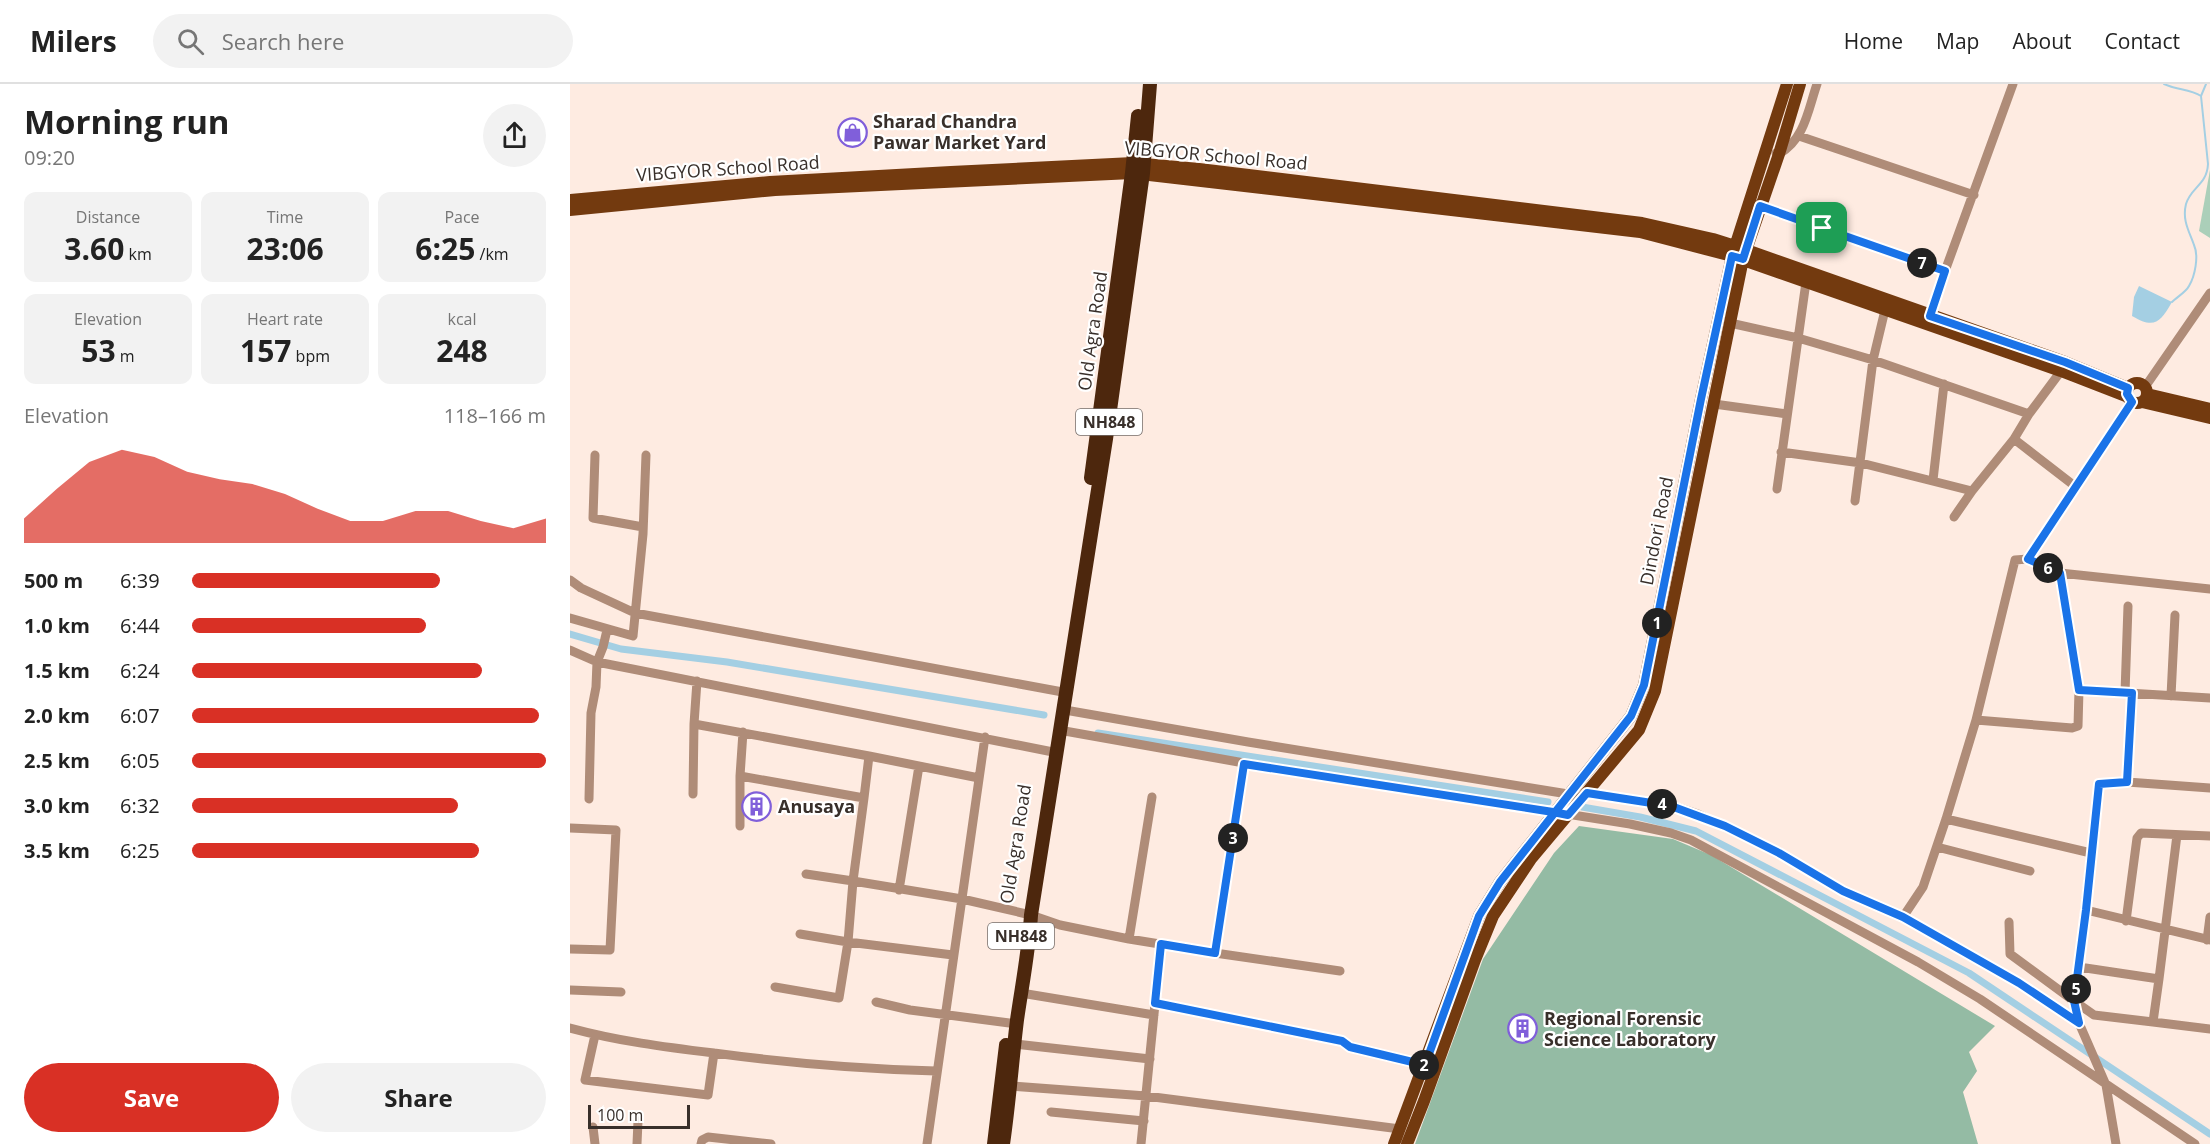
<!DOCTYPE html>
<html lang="en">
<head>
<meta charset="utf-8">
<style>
  body { margin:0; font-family:"Open Sans",sans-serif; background:#f2f2f2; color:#222; height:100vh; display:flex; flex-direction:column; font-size:22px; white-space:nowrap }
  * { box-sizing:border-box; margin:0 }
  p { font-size:20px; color:#767676 }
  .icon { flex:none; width:33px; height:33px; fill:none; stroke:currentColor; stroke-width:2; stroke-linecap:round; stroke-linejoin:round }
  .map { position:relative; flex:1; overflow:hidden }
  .sheet { display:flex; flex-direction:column; background:#fff; width:570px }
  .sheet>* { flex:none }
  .scale { position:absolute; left:18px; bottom:15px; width:102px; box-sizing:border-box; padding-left:6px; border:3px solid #382f2a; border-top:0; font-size:16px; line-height:21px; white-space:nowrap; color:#382f2a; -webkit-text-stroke:4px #fff; paint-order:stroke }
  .pin { position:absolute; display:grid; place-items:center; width:51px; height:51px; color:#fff; margin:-26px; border-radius:12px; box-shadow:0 3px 9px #0006 }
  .km { position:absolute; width:30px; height:30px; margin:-15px; border-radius:50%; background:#222; color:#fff; font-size:16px; line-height:30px; text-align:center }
  .round { display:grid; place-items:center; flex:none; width:63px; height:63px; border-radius:32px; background:#f2f2f2 }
  .head { display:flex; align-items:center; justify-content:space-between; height:102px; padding:0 24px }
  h1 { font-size:33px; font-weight:700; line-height:45px }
  .metrics { display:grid; grid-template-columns:repeat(3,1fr); gap:9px; height:102px; padding:6px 24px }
  .metrics div { display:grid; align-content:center; border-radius:12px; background:#f2f2f2; text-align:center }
  .metrics b { font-size:30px; font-weight:700 }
  .metrics small { font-size:16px; font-weight:400 }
  .metrics p { font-size:16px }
  .chart { height:168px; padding:12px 24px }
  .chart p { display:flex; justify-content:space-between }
  .chart svg { width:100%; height:108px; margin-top:6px; fill:#d93025; opacity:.7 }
  .action { display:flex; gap:12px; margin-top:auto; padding:12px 24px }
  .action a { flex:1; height:69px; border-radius:36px; background:#d93025; color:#fff; font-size:24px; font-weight:700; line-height:69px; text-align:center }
  .action a+a { background:#f2f2f2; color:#222 }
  ul { padding:0 24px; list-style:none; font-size:20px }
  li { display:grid; grid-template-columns:96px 72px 1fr; align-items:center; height:45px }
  li i { height:15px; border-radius:8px; background:#d93025 }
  header { display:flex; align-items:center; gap:36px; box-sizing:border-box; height:84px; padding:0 30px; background:#fff; border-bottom:2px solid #e0e0e0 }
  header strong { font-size:28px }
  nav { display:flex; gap:33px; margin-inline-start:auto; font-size:21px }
  .search { width:420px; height:54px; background:#f2f2f2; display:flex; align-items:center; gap:15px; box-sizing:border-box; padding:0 21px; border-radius:33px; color:#767676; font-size:22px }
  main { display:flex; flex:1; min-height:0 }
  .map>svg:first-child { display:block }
  .green { fill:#abcfb9 }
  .forest { fill:#94bba4 }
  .water { fill:#a4cfe3 }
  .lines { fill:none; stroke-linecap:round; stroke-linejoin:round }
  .stream { stroke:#a4cfe3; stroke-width:2 }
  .canal { stroke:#a4cfe3; stroke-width:7 }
  .minor { stroke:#af8c78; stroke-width:9 }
  .major { stroke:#733a0f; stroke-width:12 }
  .highway { stroke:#4d270d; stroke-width:14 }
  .route-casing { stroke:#fff; stroke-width:12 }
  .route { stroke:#1a73e8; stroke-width:8 }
  .labels { text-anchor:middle; stroke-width:4.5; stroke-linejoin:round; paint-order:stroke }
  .shield { fill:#fff; stroke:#746d6a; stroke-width:1.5 }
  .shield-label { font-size:16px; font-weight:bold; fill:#382f2a }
  .poi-label { font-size:18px; font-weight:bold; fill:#382f2a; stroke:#fff; text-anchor:start }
  .street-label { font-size:18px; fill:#382f2a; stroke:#fff }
</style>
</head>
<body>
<header>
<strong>Milers</strong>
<div class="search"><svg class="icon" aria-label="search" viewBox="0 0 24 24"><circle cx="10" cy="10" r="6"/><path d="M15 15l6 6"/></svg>Search here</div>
<nav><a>Home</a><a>Map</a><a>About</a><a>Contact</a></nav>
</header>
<main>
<section class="sheet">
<div class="head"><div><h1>Morning run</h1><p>09:20</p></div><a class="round"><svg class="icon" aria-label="share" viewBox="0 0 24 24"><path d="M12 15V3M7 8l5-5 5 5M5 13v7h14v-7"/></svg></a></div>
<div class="metrics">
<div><p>Distance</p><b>3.60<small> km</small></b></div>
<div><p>Time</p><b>23:06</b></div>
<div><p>Pace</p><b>6:25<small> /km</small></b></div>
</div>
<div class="metrics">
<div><p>Elevation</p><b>53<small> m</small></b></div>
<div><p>Heart rate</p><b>157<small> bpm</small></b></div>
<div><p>kcal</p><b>248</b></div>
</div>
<div class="chart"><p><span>Elevation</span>118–166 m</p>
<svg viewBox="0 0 160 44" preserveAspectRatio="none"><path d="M0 44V34L10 22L20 11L30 6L40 9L50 15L60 18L70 20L80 24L90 30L100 35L110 35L120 31L130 31L140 35L150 38L160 34V44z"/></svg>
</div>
<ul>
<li><b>500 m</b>6:39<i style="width:70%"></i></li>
<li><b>1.0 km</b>6:44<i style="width:66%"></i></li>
<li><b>1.5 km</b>6:24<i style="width:82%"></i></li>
<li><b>2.0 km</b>6:07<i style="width:98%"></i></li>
<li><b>2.5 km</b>6:05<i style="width:100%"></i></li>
<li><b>3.0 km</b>6:32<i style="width:75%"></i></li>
<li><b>3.5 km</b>6:25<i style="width:81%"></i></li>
</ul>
<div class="action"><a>Save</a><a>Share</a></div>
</section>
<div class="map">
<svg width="1640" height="1060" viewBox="0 0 1640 1060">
  <rect width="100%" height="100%" fill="#feebe1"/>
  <path class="green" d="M1640 86V154L1629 147Z"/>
  <path class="forest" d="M1009 742 1103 755 1141 771 1425 942 1399 968 1407 987 1393 1008 1408 1060H845L913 875 984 769Z"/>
  <path class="water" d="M1569 202 1602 218C1590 239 1584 245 1562 232L1564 213Z"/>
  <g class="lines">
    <path class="stream" d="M1594 0C1607 6 1620 5 1631 12L1638 80C1637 101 1621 103 1616 120 1612 136 1619 147 1624 161 1629 172 1625 192 1619 202 1616 208 1607 213 1602 218
      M1631 12 1636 0"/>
    <path class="canal" d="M0 550 51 565 157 578 474 631
      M528 649 978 718
      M1012 723 1070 733 1126 747 1399 889 1640 1050"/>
    <path class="minor" d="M1229 52 1404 111
      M1206 69 1209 70C1235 55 1238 26 1247 0
      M1187 120 1375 187
      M1359 236 1375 187 1443 0
      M1160 239 1228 254 1303 276 1459 330
      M1575 303 1640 209
      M1144 320 1217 330
      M1444 355 1506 403
      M1211 368 1291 379 1402 407
      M25 371 23 434 73 443
      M1363 396 1374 300
      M1207 405 1236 198
      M1285 417 1303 276 1315 226
      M1384 433 1402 407 1444 355 1459 330 1491 287
      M1458 475 1562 318
      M0 496 11 504 65 529 498 609
      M0 534 63 552 73 450 76 371
      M0 566 27 578 488 669
      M127 597 124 640 299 672 294 714
      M1509 606 1640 614
      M1555 609 1558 522
      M1562 609 1557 698 1640 704
      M1601 612 1605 531
      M495 626 678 658 998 710 1004 713
      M1406 636 1502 644 1508 642 1509 606 1490 489
      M489 646 674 679 1060 740 1101 749 1121 756 1348 878 1410 915 1625 1060
      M299 672 409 694
      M170 692 173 648
      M1017 709 1101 721 1128 730 1209 769 1273 807 1333 833 1353 803 1376 735 1406 636 1445 476 1458 475 1490 489 1640 505
      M123 710 124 640
      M19 715 21 629 26 603 27 578 33 563 37 546
      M1376 735 1521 769 1509 883 1589 895 1607 751
      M170 742V692L294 714 283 797 392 815 461 831 490 841 559 855 645 869 674 679
      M0 744 46 746 40 866 0 865
      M1367 763 1460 787
      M1521 769 1529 700 1557 698
      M236 790 283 797 278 858 383 871
      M329 806 349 682
      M1516 826 1640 856
      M1333 833 1449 899 1509 939
      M1556 837 1567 754 1571 749 1640 752
      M1439 838 1440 870 1504 917 1509 939 1536 1001 1546 1060
      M559 855 582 713
      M1637 856 1640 833
      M645 869 770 887
      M1509 883 1504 917 1524 931 1583 938 1589 895
      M205 903 269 914 278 858 230 850
      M0 906 51 908
      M451 909 584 931
      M306 918 340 926 447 940
      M585 919 773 957 780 963 854 982
      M1583 938 1640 945
      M0 944C48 957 94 963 144 969 218 979 292 985 366 987
      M25 951 15 996 138 1011 144 969
      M445 960 580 975
      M441 1002 576 1012 830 1045
      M481 1028 574 1037
      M23 1043 25 1060
      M67 1060 68 1037
      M131 1060 132 1056 138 1053 201 1060
      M357 1060 415 653
      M571 1060 591 860"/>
    <path class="major" d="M0 116 200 98 381 88 563 79 629 85 1072 139 1143 155 1165 162 1495 278 1558 304
      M0 126 205 106 562 89 1070 148 1162 172 1491 287 1558 313
      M1557 309a10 10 0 1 1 20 0a10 10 0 1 1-20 0Z
      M1577 310 1640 325
      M1572 318 1640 334
      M824 1060 909 832 930 798 1061 632 1074 601 1131 315 1162 172 1217 0
      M837 1060 854 1017 905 876 923 832 961 775 1069 646 1085 607 1173 175 1209 70 1230 0"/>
    <path class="highway" d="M521 394 562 89 568 32
      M424 1060 436 961
      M433 1060C439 1019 442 977 447 936 452 901 459 866 461 831L536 355 573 89 580 0"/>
  </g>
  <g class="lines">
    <defs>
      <path id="route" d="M1252 144 1190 122 1173 175 1162 172 1131 315 1074 601 1061 632 930 798 909 832 855 981 780 963 772 957 585 919 591 860 645 869 674 680 983 728 998 731 1017 709 1101 722 1155 742 1209 769 1273 807 1333 833 1449 899 1509 939 1504 917 1516 826 1529 700 1557 698 1562 609 1509 606 1490 489 1458 475 1562 318 1557 310 1558 304 1495 278 1360 232 1375 187 1252 144"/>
    </defs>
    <use href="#route" class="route-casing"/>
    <use href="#route" class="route"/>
  </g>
  <defs>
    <symbol id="shop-ring" viewBox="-11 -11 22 22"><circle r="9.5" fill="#fff" stroke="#805fda" stroke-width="1.5"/><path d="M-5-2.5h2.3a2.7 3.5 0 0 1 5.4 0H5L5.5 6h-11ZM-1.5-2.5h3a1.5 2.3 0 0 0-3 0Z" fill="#805fda"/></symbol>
    <symbol id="building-ring" viewBox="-11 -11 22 22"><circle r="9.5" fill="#fff" stroke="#805fda" stroke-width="1.5"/><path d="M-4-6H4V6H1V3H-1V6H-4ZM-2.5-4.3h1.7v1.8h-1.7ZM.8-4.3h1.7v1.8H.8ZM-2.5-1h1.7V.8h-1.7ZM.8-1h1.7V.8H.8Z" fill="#805fda"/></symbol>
  </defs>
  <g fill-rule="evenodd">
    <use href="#shop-ring" x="266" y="32" width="33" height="33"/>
    <use href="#building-ring" x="170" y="706" width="33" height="33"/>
    <use href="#building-ring" x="936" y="928" width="33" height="33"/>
  </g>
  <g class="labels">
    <g class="shield">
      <rect x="506" y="325" width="66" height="26" rx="4.5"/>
      <rect x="418" y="839" width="66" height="26" rx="4.5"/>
    </g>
    <g class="shield-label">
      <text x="539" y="344">NH848</text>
      <text x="451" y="858">NH848</text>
    </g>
    <g class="poi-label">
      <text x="303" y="44">Sharad Chandra<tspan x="303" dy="21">Pawar Market Yard</tspan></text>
      <text x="208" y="729">Anusaya</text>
      <text x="974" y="941">Regional Forensic<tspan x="974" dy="21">Science Laboratory</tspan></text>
    </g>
    <g class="street-label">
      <text transform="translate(646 72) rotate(5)" y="6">VIBGYOR School Road</text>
      <text transform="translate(158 85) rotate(-4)" y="6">VIBGYOR School Road</text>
      <text transform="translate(523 247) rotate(-82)" y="6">Old Agra Road</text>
      <text transform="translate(1087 447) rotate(-79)" y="6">Dindori Road</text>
      <text transform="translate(446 760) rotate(-81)" y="6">Old Agra Road</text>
    </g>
  </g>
</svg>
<div class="scale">100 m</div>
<div class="pin" style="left:1252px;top:144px;background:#1e9e55"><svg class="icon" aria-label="arrive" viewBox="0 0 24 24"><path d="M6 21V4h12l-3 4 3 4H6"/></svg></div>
<b class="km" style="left:1087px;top:539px">1</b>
<b class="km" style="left:854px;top:981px">2</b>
<b class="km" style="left:663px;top:754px">3</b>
<b class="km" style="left:1092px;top:720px">4</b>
<b class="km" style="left:1506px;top:905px">5</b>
<b class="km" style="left:1478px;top:484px">6</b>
<b class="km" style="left:1352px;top:179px">7</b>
</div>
</main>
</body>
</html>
